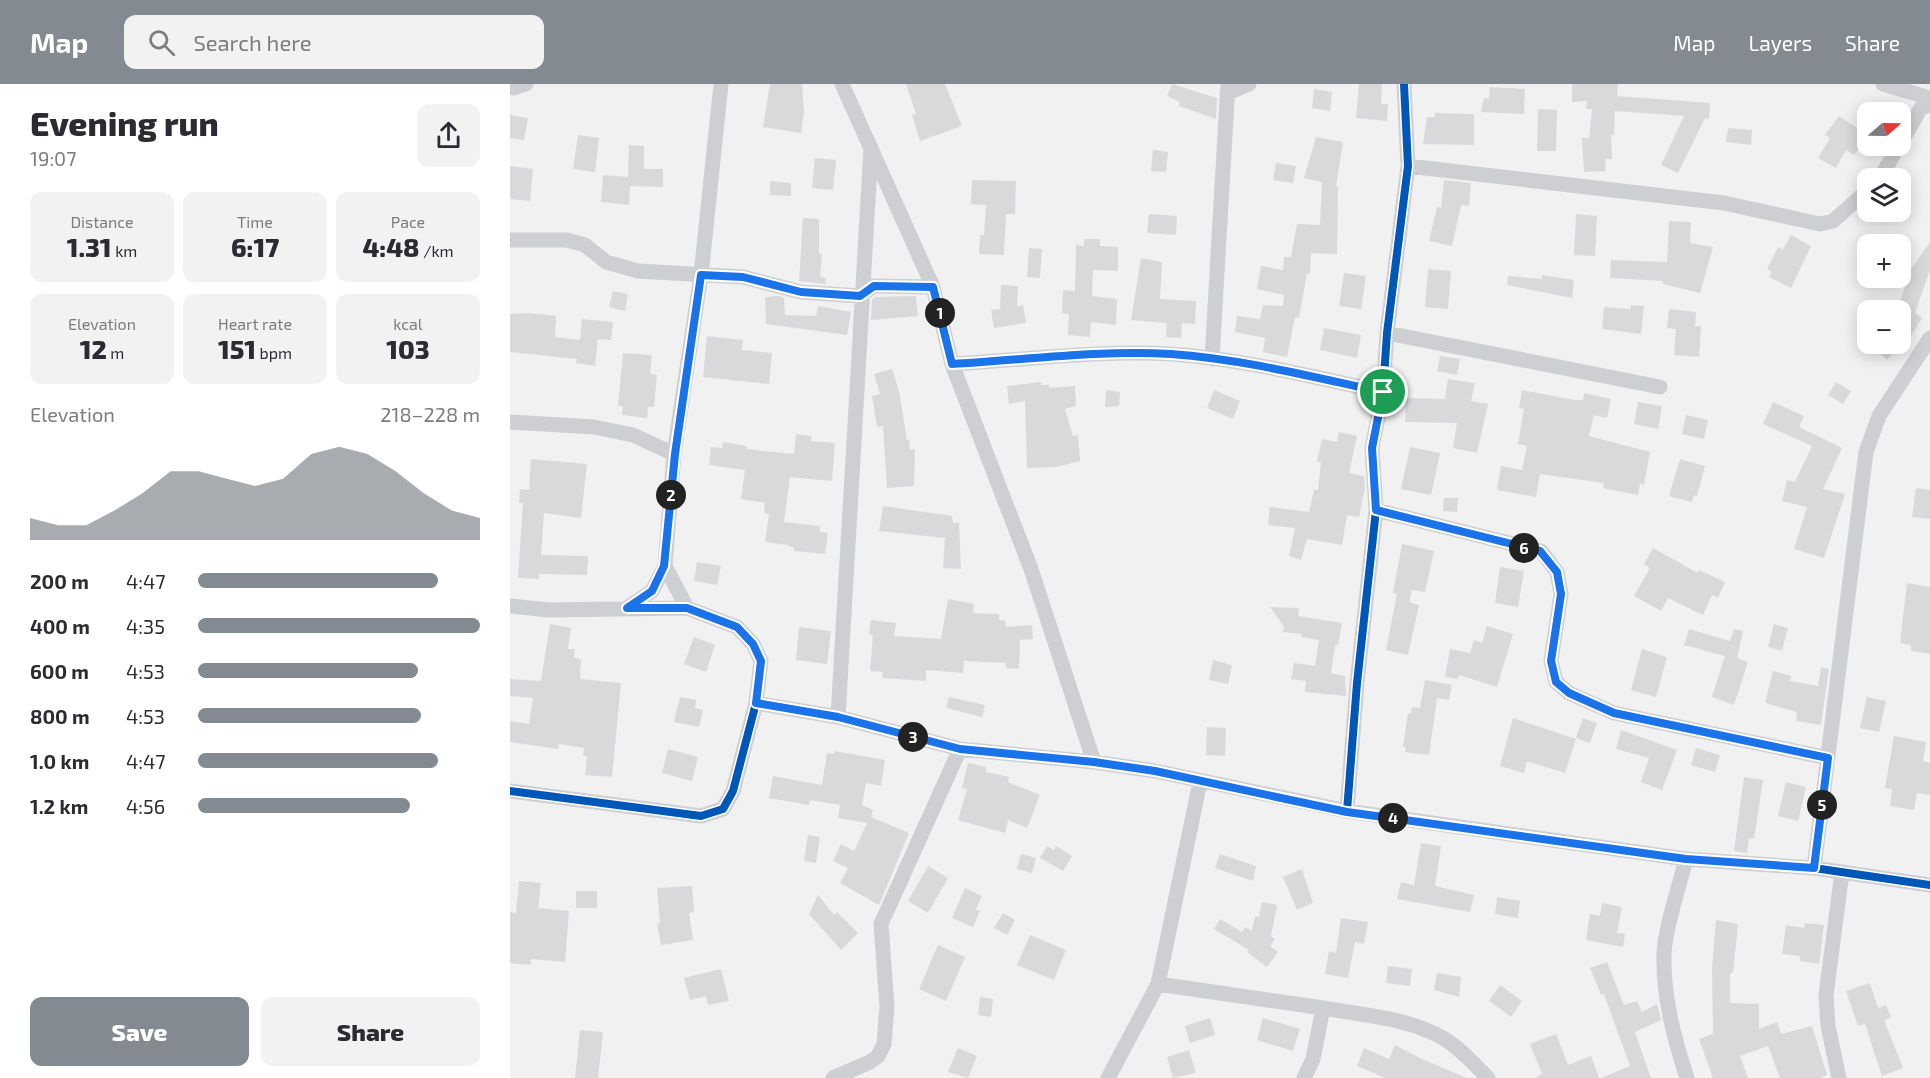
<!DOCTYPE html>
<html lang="en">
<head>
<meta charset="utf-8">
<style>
  body { margin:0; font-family:"Exo 2",sans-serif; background:#f2f2f3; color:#2b2b33; height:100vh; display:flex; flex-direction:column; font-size:22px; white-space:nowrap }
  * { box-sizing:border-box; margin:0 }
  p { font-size:20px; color:#7c7c81 }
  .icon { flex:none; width:33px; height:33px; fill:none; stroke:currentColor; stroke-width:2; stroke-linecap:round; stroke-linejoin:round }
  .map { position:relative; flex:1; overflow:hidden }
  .sheet { display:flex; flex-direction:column; background:#fff; width:510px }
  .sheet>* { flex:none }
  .needle { width:39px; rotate:70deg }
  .buttons { position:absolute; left:1347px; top:18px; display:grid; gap:12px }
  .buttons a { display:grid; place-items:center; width:54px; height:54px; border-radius:12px; background:#fff; box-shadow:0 3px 15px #0003; font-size:30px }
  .pin { position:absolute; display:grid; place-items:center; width:51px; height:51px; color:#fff; margin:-26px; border:3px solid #fff; border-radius:50%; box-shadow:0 2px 6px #0007 }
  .km { position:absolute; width:30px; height:30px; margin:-15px; border-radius:50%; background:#222; color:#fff; font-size:16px; line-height:30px; text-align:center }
  .round { display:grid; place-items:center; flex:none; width:63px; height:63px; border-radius:12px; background:#f2f2f3 }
  .head { display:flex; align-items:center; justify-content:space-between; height:102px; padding:0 30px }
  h1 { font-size:33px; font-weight:800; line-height:45px }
  .figures { display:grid; grid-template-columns:repeat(3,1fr); gap:9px; height:102px; padding:6px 30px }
  .figures div { display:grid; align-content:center; border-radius:12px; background:#f2f2f3; text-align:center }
  .figures b { font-size:26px; font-weight:800 }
  .figures small { font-size:16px; font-weight:400 }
  .figures p { font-size:16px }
  .chart { height:168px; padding:12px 30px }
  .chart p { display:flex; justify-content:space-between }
  .chart svg { width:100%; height:108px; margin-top:6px; fill:#848a91; opacity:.7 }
  .action { display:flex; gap:12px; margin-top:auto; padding:12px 30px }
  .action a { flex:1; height:69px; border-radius:12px; background:#848a91; color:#fff; font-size:24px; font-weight:800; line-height:69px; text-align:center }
  .action a+a { background:#f2f2f3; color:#2b2b33 }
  ul { padding:0 30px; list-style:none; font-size:20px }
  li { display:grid; grid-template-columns:96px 72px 1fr; align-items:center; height:45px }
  li i { height:15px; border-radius:8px; background:#848a91 }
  header { display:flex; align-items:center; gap:36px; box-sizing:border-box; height:84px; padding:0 30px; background:#848a91; color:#fff }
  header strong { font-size:28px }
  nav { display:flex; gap:33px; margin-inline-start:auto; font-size:21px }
  .search { width:420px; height:54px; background:#f2f2f3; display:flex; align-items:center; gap:15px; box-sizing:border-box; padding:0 21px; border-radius:12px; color:#7c7c81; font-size:22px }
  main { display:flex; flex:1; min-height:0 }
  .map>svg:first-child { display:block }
  .building { fill:#d9d9db }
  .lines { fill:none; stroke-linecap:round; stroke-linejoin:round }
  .minor { stroke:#cdcfd2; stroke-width:15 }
  .cycleway-casing { stroke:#fff; stroke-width:11 }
  .cycleway { stroke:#0057b8; stroke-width:8 }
  .route-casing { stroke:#fff; stroke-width:12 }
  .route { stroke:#1a73e8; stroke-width:8 }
</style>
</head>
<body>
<header>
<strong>Map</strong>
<div class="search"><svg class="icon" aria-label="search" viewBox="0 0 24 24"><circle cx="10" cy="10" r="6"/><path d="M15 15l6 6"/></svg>Search here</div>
<nav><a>Map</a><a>Layers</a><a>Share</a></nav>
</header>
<main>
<section class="sheet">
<div class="head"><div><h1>Evening run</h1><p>19:07</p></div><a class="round"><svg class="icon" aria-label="share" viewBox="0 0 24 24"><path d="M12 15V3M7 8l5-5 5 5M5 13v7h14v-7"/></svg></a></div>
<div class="figures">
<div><p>Distance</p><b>1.31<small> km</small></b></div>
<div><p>Time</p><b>6:17</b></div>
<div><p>Pace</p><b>4:48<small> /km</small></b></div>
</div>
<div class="figures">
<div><p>Elevation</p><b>12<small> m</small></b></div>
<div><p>Heart rate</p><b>151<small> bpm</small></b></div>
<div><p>kcal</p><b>103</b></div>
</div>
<div class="chart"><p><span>Elevation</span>218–228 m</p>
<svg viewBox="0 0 160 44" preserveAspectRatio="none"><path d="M0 44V35L10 38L20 38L30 32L40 25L50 16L60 16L70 19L80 22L90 19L100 9L110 6L120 9L130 16L140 25L150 32L160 35V44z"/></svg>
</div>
<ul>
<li><b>200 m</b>4:47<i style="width:85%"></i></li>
<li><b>400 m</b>4:35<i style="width:100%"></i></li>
<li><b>600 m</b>4:53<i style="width:78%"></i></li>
<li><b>800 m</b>4:53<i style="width:79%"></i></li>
<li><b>1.0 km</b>4:47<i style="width:85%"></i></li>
<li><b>1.2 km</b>4:56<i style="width:75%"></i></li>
</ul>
<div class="action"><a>Save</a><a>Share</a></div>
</section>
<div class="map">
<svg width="1420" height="994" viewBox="0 0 1420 994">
  <rect width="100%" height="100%" fill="#f2f1f1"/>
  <path class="building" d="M260 0H292L294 28 291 49 253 43Z
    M396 0H435L452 42 410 57 402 31 406 30Z
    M662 0 707 14 706 35 669 22 670 18 657 12Z
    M849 0H872L871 20H878L877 37 846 34Z
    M1062 0H1108L1107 12 1200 19 1199 35 1195 34 1168 89 1151 81 1174 32 1105 27 1104 51H1101L1102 75H1095L1096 87 1074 88 1072 54H1079L1082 25H1076L1077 17 1062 18Z
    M980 3 1015 5 1014 30 971 28 974 14 979 15Z
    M804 5 822 8 820 27 802 24Z
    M1028 25 1047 26 1046 67H1027Z
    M925 29 964 30V61L913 60 917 33H925Z
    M0 31 18 34 14 56 0 54Z
    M1329 32 1358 51 1344 71 1336 66 1326 84 1308 74 1320 54 1315 51Z
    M1218 44 1242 46 1241 61 1216 58Z
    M68 51 89 54 85 88 63 85Z
    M806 53 833 58 826 102 828 103 827 170 801 169 800 190 797 189 789 234 785 233 777 273 753 268 755 254 725 248 727 232 750 235 753 221 773 222 774 211 747 205 751 182 773 186 774 173H781L787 140 810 141 812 98 794 94Z
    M119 61 134 62V85H153V103L120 102 119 121 91 118 93 91 118 93Z
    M643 66 658 68 656 88 641 87Z
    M305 74 326 76 323 106 302 104Z
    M766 79 786 82 783 99 763 96Z
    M0 82 23 85 20 117 0 115Z
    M462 96 506 97 505 130H496L494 171 469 170 470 151H474L476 121 461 120Z
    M934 96 961 99 959 122 951 121 942 162 919 157 927 123 931 124Z
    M260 97 281 99V112L260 111Z
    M639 130 667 132 666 151 637 149Z
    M1066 130 1087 132 1085 172 1064 171Z
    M293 134 309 135V170H312L310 193 316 194 315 200 289 197Z
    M1159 137 1181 138 1180 159 1203 163 1190 209 1153 200V197L1100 194 1101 176 1157 178Z
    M1281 151 1301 162 1281 204 1259 193 1262 188 1257 185 1268 163 1273 166Z
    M574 155H590V162L608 163V187L583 186 582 212 607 215 606 241 581 238 580 253 558 251 559 230 552 229 553 206 565 207 566 161 574 162Z
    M1420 158V186L1405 229 1412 234 1402 250 1377 276 1359 260H1390V226H1387L1401 185Z
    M519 164 532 165 530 194 517 193Z
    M631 174 652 178 650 215 686 217 685 240 672 239 671 254 656 253 657 239 621 236Z
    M918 185 941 187 938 225 915 223Z
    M834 189 856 192 851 225 829 222Z
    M1032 191 1064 196 1062 214 997 201 998 192 1032 195Z
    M491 201 508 202 507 222 513 221 516 239 484 244 481 226 490 225Z
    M103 207 118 210 115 227 99 223Z
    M269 212 274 214 275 231 306 232 308 222 341 228 337 251 256 240 255 213Z
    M406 212 408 232 361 236 362 215 366 213Z
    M1121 221 1134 222 1131 250 1092 245 1094 223 1120 225Z
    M1159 225 1186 228 1185 242H1191L1189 273 1164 271 1166 245 1157 244Z
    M18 229 46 232 45 253 70 256 72 235 103 238 101 256 88 255 85 282 66 279 67 275 0 268V230Z
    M814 244 851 251 847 274 810 266Z
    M197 252 233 256 232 266 262 269 259 300 193 293Z
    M113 269 142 271 140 290 147 291 144 323H138L137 334 112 331 113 322H108Z
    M930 272 950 275 947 291 927 287Z
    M382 285 389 307 397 356H399L400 366 405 365 404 402 377 404 373 342 367 343 362 312 370 310 364 290Z
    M938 295 965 299 961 317 978 320 967 369 943 364 947 339 895 338 896 314 935 315Z
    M531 298V301H539V304L565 302 566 322 555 325 563 352 568 351 570 377 546 383 517 384 515 317 499 320 497 302Z
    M1326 298 1341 307 1333 320 1318 311Z
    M596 306 610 308 609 322 595 323Z
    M704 306 730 317 723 335 697 324Z
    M1012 306 1065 316H1073L1074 309 1101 315 1097 334 1084 331 1079 352 1140 368 1134 401 1130 399 1128 411 1093 404 1094 399 1030 390 1026 413 987 406 991 382 1012 386 1017 362 1008 360 1014 325 1009 324Z
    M1128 318 1152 322 1148 345 1124 340Z
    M1263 318 1294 332 1289 343 1332 364 1313 405 1335 410 1314 474 1284 465 1297 423 1272 417 1277 396 1285 398 1302 362 1253 340Z
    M1176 331 1198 336 1194 355 1172 350Z
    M829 348 847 352 839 389 854 392 855 404 849 433 837 431 832 461 797 455 791 476 779 472 785 444 758 441 760 423 799 428 804 406H808L811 378H807L812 355 827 358Z
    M286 350 302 352 301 357 325 359 322 397 280 393 274 438 310 442V448L318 449 315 470 284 467V464L277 461 255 458 259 430 254 429 255 419 231 415 235 386 199 381 201 363 212 364 213 358 237 362 236 365 284 370Z
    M900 363 930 369 921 411 891 405Z
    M21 375 77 380 71 434 34 429 31 471 78 472 77 491 29 490V495L8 494 13 419H9L10 405 19 406Z
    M1170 375 1195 382 1187 412 1184 411 1182 418 1159 412Z
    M1406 404 1420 406V435L1402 433Z
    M934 414H948L947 428 933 427Z
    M373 422 442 432 443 439H449L451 485 433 484 435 454 369 447Z
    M892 460 924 467 915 508 902 506 899 518 909 521 898 571 876 566 887 510 883 509Z
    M1143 464 1188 489 1189 486 1215 498 1208 514 1202 511 1193 531 1158 514 1151 527 1124 512 1140 484 1134 480Z
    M187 478 211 482 207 501 184 497Z
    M990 483 1014 487 1008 523 985 519Z
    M1397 499 1420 503V570L1401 567V561L1390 559Z
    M438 515 464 520 463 529 489 530V536L496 537V543L522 541 523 555 510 556 509 585 496 584V579L454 577 453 589 416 586V597L372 594 373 588 360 587 363 551 359 550 361 536 386 539 384 552 431 555Z
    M760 523 789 524 788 532 832 539 828 561H825L821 589 835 592 836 612 795 608 796 597 781 595 784 579 805 582 809 556 791 553 792 550 773 548 774 543Z
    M40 540 61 544 58 565H65L64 574 71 575 70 595 111 599 102 693 75 691 77 673 73 672 74 664 49 660 48 665 0 658V637L19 640 23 614 0 612V595L31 597Z
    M1264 540 1278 544 1272 567 1258 563Z
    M977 542 1003 550 987 603 949 591 948 595 935 593 940 565 960 569 964 556 972 559Z
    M289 543 321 547 317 580 286 576Z
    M1179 545 1220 557 1224 545 1233 547 1227 574 1238 578 1224 621 1202 613 1215 572 1174 561Z
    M184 553 205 561 196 588 174 580Z
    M1132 565 1157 573 1146 613 1121 606Z
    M703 576 722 581 718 600 699 596Z
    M1311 583 1319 585 1311 641 1286 637 1287 628 1255 619 1263 587 1281 592 1280 597 1308 602Z
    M915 596 942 601 939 616 927 614 919 671 895 668 896 663H893L898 629 901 630 902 623 910 624Z
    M170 613 186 616 185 624 193 626 189 643 164 638Z
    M439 613 475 621 472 633 436 624Z
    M1357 613 1376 617 1369 648 1350 644Z
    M1003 634 1066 655 1055 689 1017 677 1014 689 990 682Z
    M1073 634 1087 639 1080 659 1066 654Z
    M697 643 716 644 715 672 696 671Z
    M1111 646 1167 666 1152 706 1131 698 1139 674 1106 665Z
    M1384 652 1416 658 1413 677 1420 679V711L1407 709 1404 726 1380 722 1382 705 1375 704Z
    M1186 664 1210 671 1205 688 1181 681Z
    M158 665 188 673 182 697 152 689Z
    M324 667 375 676 371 702 356 699 352 721 363 726 361 733 399 749 369 821 330 799 338 784 323 777 331 760 344 767 357 739 328 734 330 721 300 716 299 721 259 714 263 692 312 701 317 669 324 670Z
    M458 679 476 683V688L499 693 498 698 530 711 517 744 498 736 495 749 448 736 457 705 452 704Z
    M1234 693 1253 696 1244 755 1239 754 1237 769 1224 767Z
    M1276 698 1296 703 1288 737 1268 732Z
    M298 751 310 753 306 779 294 777Z
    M911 759 931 762 925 802 964 811 960 828 887 815 891 798 904 801Z
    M537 762 544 766 546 762 562 772 553 787 530 774Z
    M511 770 526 774 522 789 507 785Z
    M710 770 746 782 743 797 705 784Z
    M418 782 438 794 418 829 398 817Z
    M792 785 803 819 787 826 773 793Z
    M9 797 31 799 28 824 59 827 55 878 21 875 20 881 0 879V828L6 829Z
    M182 802 184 828 179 829 183 856 151 861 147 840 150 839 147 804Z
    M455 804 472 812 466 825 470 827 463 843 442 834Z
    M66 807H87V824H66Z
    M308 811 324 831 327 828 348 849 331 866 299 830Z
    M987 813 1010 817 1008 834 985 830Z
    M752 818 767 821 761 852 765 855 760 862 768 868 757 883 737 868 739 866 704 845 710 835 732 848 735 843 742 847 745 832 749 833Z
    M1092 819 1112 823 1107 849 1115 850 1113 863 1076 856 1080 830 1090 832Z
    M493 829 505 836 497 851 484 844Z
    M831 834 858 838 854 860 845 858 838 894 815 890 819 867 826 869Z
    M1206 836 1228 840 1223 889H1220V919L1249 920V945L1267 938 1271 950 1302 942 1317 991 1309 994H1270L1258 962 1230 972 1238 994H1203L1189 955 1203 950 1202 884Z
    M1295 839 1314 841 1309 880 1290 877V872L1272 870 1276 841 1294 844Z
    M520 851 556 866 544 896 507 881Z
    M428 861 455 873 436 917 409 905Z
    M1097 878 1114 921 1127 917 1132 928 1147 920 1148 923 1151 936 1125 948 1141 994H1091L1120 982 1094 910 1091 911 1080 884Z
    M878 882 902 885 900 902 876 899Z
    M211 885 219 917 198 921 196 912 180 916 174 894Z
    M927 889 951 893 949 913 924 906Z
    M1360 899 1368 924 1376 921 1381 934 1374 936 1393 984 1372 992 1355 940 1348 942 1336 907Z
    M990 901 1012 917 1001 933 979 917Z
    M470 913 483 915 481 933 468 931Z
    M700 934 705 951 680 959 675 942Z
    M753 934 790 945 783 967 747 956Z
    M70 946 93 948 88 994H65Z
    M1046 950 1058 981 1081 972 1089 994H1025L1032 990 1020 960Z
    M885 961 912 975 957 994H875L847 982 854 964 879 975Z
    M448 964 467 972 458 994 438 988Z
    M679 966 686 989 663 994 657 973Z"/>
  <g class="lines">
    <path class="minor" d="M332 0 423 203 442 280 521 485 584 678
      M1373 0 1420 14
      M0 2 4 4 16 0
      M717 9 739 0
      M898 82 1214 119 1310 140 1323 137 1358 106
      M1370 94 1411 24 1420 21
      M0 156H57L75 161 96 178 128 187 233 193 291 208 350 212 364 202 423 203
      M877 249 1150 303
      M702 275 718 0
      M442 280C516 276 588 266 661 270 732 275 804 293 873 308
      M0 338 84 343 123 351 164 370
      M866 426 1031 467 1047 488 1051 510 1041 577 1046 598 1059 609 1104 629 1318 674
      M155 482 177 524
      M0 522 39 526 177 524 227 543 243 560 251 577 246 619
      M117 524 142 507 155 482 164 370 191 191 211 0
      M328 633 361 64
      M690 698 648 900 813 924 803 975 794 994
      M0 707 191 732 213 725 223 707 246 619 328 633 450 665 584 678 645 687 837 727 1176 775 1304 784 1420 801
      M837 727 847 599 866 426 862 364 873 308 877 249 898 82 894 0
      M1176 775C1170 800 1154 847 1154 871 1153 913 1164 954 1177 994
      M1304 784 1356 368 1369 332 1420 254
      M813 924C853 931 898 934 933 954 950 964 964 980 978 994
      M323 994 360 978 368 972 374 960 377 923 371 840 450 665
      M598 994 648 900
      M1329 994 1318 942 1316 911 1332 788"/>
    <defs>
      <path id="cycleway" d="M0 707 191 732 213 725 223 707 246 619 328 633 450 665 584 678 645 687 837 727 1176 775 1304 784 1420 801
        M837 727 847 599 866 426 862 364 873 308 877 249 898 82 894 0"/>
    </defs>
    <use href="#cycleway" class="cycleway-casing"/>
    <use href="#cycleway" class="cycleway"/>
  </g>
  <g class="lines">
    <defs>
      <path id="route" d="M191 191 233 193 291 208 350 212 364 202 423 203 442 280C515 276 588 266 661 270 732 275 803 293 873 308L862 364 866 426 1030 467 1047 488 1051 510 1041 577 1046 598 1059 609 1104 629 1318 674 1304 784 1176 775 837 728 645 687 584 678 450 665 328 633 246 619 251 577 243 560 227 543 177 524H117L142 507 154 482 165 370Z"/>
    </defs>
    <use href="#route" class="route-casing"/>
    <use href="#route" class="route"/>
  </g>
</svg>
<div class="buttons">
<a><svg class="needle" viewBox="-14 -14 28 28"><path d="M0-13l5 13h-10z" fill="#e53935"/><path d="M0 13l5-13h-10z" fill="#7c7c81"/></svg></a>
<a><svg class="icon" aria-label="layers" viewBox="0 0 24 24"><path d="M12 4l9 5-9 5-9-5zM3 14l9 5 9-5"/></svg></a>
<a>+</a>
<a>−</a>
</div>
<div class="pin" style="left:873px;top:308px;background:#1e9e55"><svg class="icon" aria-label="arrive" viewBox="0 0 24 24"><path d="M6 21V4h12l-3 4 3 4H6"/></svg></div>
<b class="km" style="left:430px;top:229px">1</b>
<b class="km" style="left:161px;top:411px">2</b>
<b class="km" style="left:403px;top:653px">3</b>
<b class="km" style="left:883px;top:734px">4</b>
<b class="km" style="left:1312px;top:721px">5</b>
<b class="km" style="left:1014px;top:464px">6</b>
</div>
</main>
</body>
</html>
